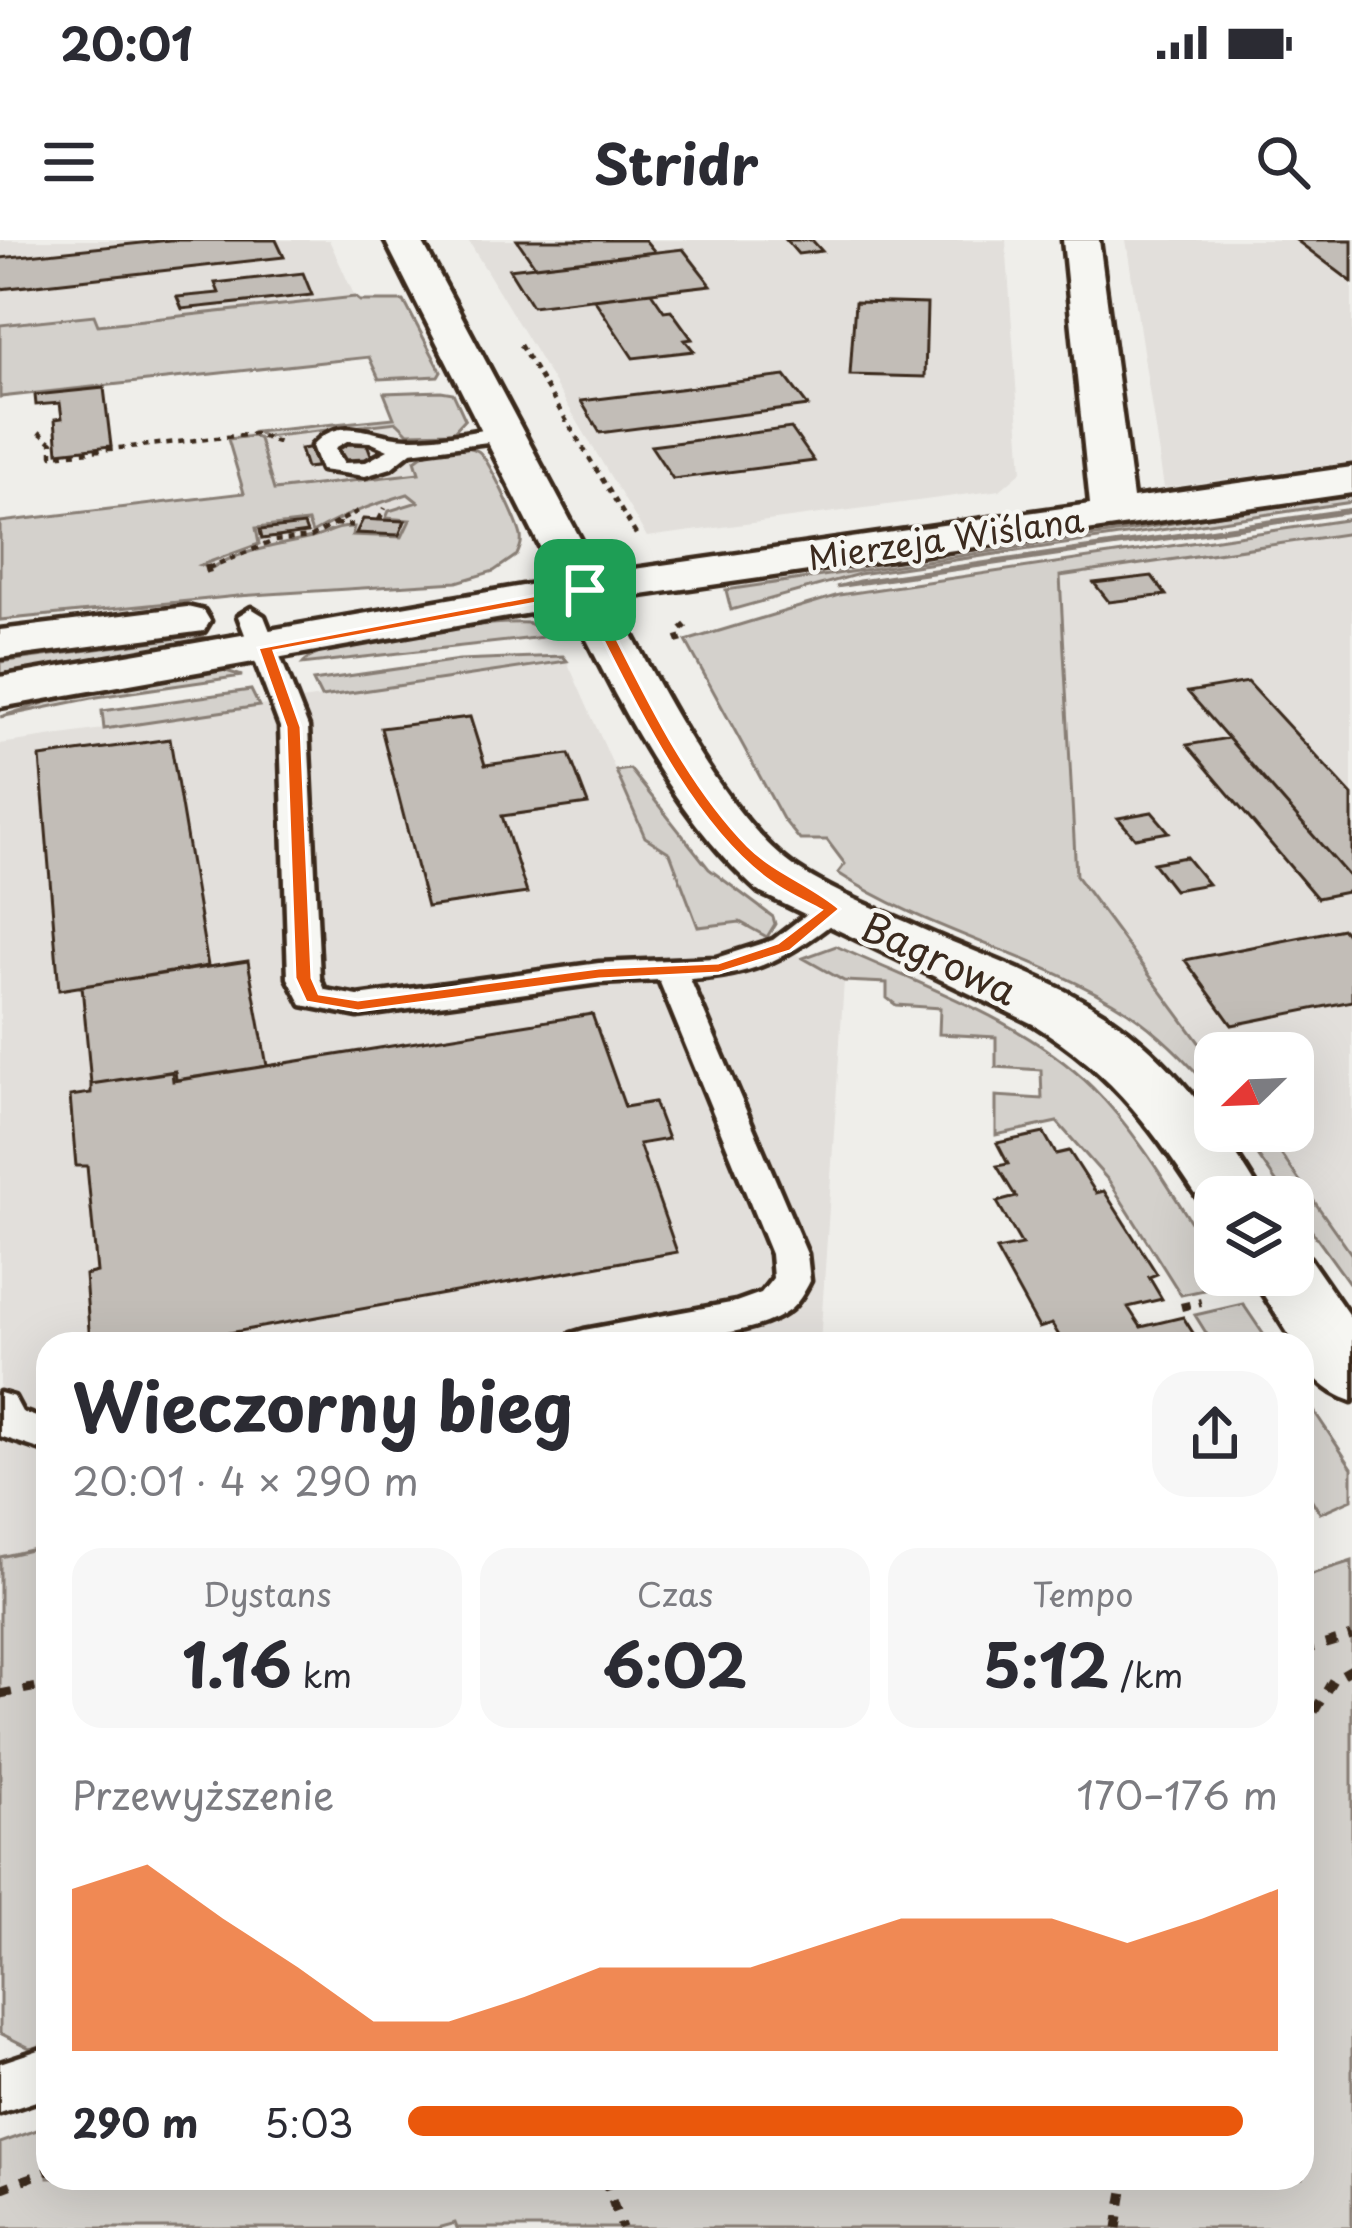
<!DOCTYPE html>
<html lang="pl">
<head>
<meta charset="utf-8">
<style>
  body { margin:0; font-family:"Playpen Sans",sans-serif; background:#f7f7f7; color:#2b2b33; height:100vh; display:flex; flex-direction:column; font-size:45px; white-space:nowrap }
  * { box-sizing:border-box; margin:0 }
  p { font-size:39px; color:#7c7c81 }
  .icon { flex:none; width:66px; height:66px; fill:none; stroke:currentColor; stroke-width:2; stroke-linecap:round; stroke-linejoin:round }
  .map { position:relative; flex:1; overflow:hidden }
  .side { position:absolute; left:36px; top:1092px; width:1278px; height:858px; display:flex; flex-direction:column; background:#fff; border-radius:36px; box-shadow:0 12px 48px #0002 }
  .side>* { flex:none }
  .needle { width:78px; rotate:247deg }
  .controls { position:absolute; left:1194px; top:792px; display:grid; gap:24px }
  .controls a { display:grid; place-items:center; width:120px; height:120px; border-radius:24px; background:#fff; box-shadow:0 12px 48px #0002; font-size:60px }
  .pin { position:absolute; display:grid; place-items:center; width:102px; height:102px; color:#fff; margin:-51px; border-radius:24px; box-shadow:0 6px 18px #0006 }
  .round { display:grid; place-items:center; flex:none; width:126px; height:126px; border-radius:36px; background:#f7f7f7 }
  .head { display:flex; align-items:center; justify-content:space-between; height:204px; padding:0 36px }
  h1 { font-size:66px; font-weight:700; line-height:90px }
  .stats { display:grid; grid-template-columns:repeat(3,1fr); gap:18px; height:204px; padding:12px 36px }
  .stats div { display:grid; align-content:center; border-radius:30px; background:#f7f7f7; text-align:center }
  .stats b { font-size:60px; font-weight:700 }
  .stats small { font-size:33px; font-weight:400 }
  .stats p { font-size:33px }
  .chart { height:336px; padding:24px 36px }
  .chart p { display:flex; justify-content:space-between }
  .chart svg { width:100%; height:216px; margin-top:12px; fill:#ea580c; opacity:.7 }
  ul { padding:0 36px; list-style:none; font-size:39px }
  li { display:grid; grid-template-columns:192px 144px 1fr; align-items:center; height:90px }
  li i { height:30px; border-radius:15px; background:#ea580c }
  .status { display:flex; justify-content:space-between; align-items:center; height:84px; padding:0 60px; background:#fff; direction:ltr }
  .status svg { height:33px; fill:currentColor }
  header { display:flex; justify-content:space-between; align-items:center; height:156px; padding:0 36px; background:#fff; font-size:54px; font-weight:700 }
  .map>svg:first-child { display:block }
  .built { fill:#e2dfdb }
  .green { fill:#d4d1cc; stroke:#887e75; stroke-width:3; fill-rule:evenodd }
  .building { fill:#c2bdb7; stroke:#3b2a1e; stroke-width:3 }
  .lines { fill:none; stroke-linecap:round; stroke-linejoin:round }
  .service-casing { stroke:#3b2a1e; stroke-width:9 }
  .minor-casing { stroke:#3b2a1e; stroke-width:9 }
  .path-far3 { stroke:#3b2a1e; stroke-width:4.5; stroke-dasharray:6 6; stroke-linecap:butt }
  .path-far2 { stroke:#3b2a1e; stroke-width:6; stroke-dasharray:8 8; stroke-linecap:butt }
  .path-far1 { stroke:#3b2a1e; stroke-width:8; stroke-dasharray:9 9; stroke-linecap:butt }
  .path { stroke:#3b2a1e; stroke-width:9; stroke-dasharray:12 12; stroke-linecap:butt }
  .service { fill:#f6f6f2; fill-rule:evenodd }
  .minor { fill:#f6f6f2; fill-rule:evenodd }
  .route { fill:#ea580c; stroke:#fff; stroke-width:3; fill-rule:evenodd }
  .labels { text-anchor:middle; stroke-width:9; stroke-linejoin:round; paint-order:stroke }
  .far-street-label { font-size:33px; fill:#3b2a1e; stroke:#f6f6f2 }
  .street-label { font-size:39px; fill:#3b2a1e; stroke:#f6f6f2 }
</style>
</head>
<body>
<div class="status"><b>20:01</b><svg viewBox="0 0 49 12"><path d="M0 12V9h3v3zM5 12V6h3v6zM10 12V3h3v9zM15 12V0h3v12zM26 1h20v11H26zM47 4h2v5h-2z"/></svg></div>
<header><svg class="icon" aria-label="menu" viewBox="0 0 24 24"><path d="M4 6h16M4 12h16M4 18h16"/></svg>Stridr<svg class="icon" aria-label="search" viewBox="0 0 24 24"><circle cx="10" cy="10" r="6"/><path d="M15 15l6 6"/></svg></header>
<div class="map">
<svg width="1352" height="1988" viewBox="0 0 1352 1988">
  <rect width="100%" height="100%" fill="#efeeea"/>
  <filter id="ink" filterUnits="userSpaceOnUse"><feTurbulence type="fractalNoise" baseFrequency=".00833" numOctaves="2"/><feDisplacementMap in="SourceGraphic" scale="24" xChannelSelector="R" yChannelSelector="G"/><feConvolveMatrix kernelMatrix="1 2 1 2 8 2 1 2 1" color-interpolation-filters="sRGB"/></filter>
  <g filter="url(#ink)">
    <path class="built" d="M0 0H329L355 57 97 85 94 75 0 85Z
      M468 0H1006L1022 231 1000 250 647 297Z
      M1126 0H1352V222L1164 248Z
      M396 177 402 191 429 195 435 210 415 220 444 298 174 332 209 257 245 253 227 196Z
      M1352 293V1015L1264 891H1293V813H1215V824L1076 636 1060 336Z
      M567 421 645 597 670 613 698 687 740 682 844 741 820 1104H48V1306L0 1317V504Z"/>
    <path class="green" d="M355 57 360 61H404L441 131 438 136 379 139 369 117 0 157V85L94 75 98 85Z
      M441 151 453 153 465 179 453 192 408 193 397 182 266 197 256 192 394 178 384 153Z
      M253 196 259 199 274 250 419 233 415 220C429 208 461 201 478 211 488 217 518 283 521 296 522 305 520 307 517 315L494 331 457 342 238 356 0 380V282L244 253 228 199ZM408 254 418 262 389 271 386 278 410 280 402 297 352 295 354 287C334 286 325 296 307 299 275 306 239 311 212 328L201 325 259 304 256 288 308 282 312 293C350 272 373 265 408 254Z
      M1352 252V262L859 334 731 370 726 350 1109 294Z
      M1352 269V272L836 347 859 341Z
      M1352 279V293L1060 336 1076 636 1215 824V854C1189 823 1162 795 1128 772 1038 714 928 692 838 633L845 624 827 600H800L783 579 686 401 839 355Z
      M528 383 561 395 302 424C319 399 492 381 528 383Z
      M192 396 209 398 208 403 0 438V422Z
      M563 416 567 421 321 457 313 441 459 420Z
      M223 430 242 436 97 457 0 477 63 457Z
      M251 450 259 466 104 489 102 471Z
      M630 529 709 629 773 677 775 684 767 697 740 682 698 687 670 613 645 597 616 531Z
      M836 706C922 746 1025 780 1093 848 1142 897 1177 962 1215 1020V1035H1225L1231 1044 1181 1055 1109 941 1057 882 996 895V856L1042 859 1041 830 996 827V797L939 794 940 768 896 765 887 758V743L844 741 803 718Z
      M1273 903 1352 1015V1047L1293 965V957H1287L1254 910Z
      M1243 1064 1270 1104H1213L1195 1075Z
      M1302 1153 1352 1228V1259L1320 1273 1302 1244Z
      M48 1306V1803L32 1809 0 1793V1317Z
      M1352 1321V1988H457L455 1983 437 1988H0V1903L48 1886V1938H1302V1337Z"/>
    <path class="building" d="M170 0H276L284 17 0 49V18Z
      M517 0H645L655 12 535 26Z
      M786 0H812L822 11 798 14Z
      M1296 0H1352V42Z
      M683 9 711 45 532 66 509 29Z
      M303 33 312 55 182 69 177 57 219 53 215 43Z
      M651 52 664 71 671 70 692 99 685 100 694 111 633 118 594 59Z
      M855 62 927 64 925 137 850 135Z
      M785 136 808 166 600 193 581 161Z
      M104 148 111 206 58 212 55 179 62 178 60 163 36 165 35 155Z
      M791 188 814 221 673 239 651 206Z
      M366 201 373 220 306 228 300 209Z
      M363 279 379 280 405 281 399 295 356 293Z
      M304 285 307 293 262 299 260 290Z
      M1152 336 1166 355 1109 362 1094 343Z
      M1248 442 1352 555V640L1188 452Z
      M470 477 485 525 569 514 588 564 502 576 527 653 427 667 381 488Z
      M1228 498 1352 640V651L1317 658 1187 505Z
      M170 499 208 726 59 750 40 517Z
      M1152 572 1169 592 1135 598 1118 578Z
      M1186 617 1208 644 1174 650 1153 623Z
      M1343 689 1352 700V761L1232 785 1185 720Z
      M248 721 267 826 176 840 175 831 91 844 82 746Z
      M592 774 625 867 654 862 668 899 639 904 677 1012 168 1104H90L85 1035 97 1032 87 926H76L70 856 91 853V844L172 832 173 841Z
      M1044 893 1056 914 1069 911 1096 953 1104 951 1157 1034 1149 1037 1162 1059 1128 1067 1141 1087 1183 1077 1200 1104H1064L1052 1084 1039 1088 996 1010 1022 1005 997 962 1016 957 997 926 1008 924 997 903Z"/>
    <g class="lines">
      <defs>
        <path id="service" d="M503 187 511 189V199L411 212 391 228 365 236 321 230 312 206C342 172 373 198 408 198 439 199 472 191 503 187ZM347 201 370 202 388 210 366 222 344 223 335 208Z
          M251 368 264 376 308 487 320 738 325 750 358 756 599 723 716 718 773 700 821 663H843L847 669 843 675C793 715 756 736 690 739L807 1014 810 1041C805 1051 797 1065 788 1071 747 1103 617 1104 565 1104L571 1094 584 1090 736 1062 761 1053 773 1038 771 1014 659 740 599 743 358 776 302 765 288 738 280 487 238 376Z
          M0 1153 14 1157 22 1172 48 1181V1212L0 1196Z
          M48 1807V1857L0 1873V1823Z"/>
        <path id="minor" d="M385 0H421L599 334 1090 264 1063 0H1099L1133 258 1352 227V253L613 359C655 438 725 580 798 629 836 654 881 670 922 689 987 718 1062 742 1119 784 1179 828 1226 895 1263 957H1215V975L1208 973C1156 893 1116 835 1033 784L759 652C673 575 621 467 570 366L0 467V437L557 340Z
          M187 367 204 371 210 381 204 391 0 418V390Z
          M1293 1013 1309 1018 1352 1080V1161C1328 1153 1302 1133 1302 1104H1295L1251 1035H1293Z"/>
      </defs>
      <use href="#service" class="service-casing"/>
      <use href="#minor" class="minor-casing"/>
      <path class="path-far3" d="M520 105 637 296
        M39 192 52 203V215L255 194 280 203
        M379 280 385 268
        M335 284 359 286
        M208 328 274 301 311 297 360 270"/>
      <path class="path-far2" d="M207 325 209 333
        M680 403 677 393 686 385"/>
      <path class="path-far1" d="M1181 1067 1201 1062"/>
      <path class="path" d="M1302 1411 1352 1396
        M0 1454 48 1445
        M1302 1492 1333 1440 1352 1429
        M604 1938 622 1988
        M0 1949 48 1931
        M1117 1988 1125 1938"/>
      <use href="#service" class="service"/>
      <use href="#minor" class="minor"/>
    </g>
  </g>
  <path class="route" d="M585 346 592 350C637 436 679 535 748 606 775 633 812 645 840 669L790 711 719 733 599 739 358 771 306 762 295 738 286 487 258 408ZM580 355C627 445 687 583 771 642 786 653 804 661 821 670L778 703 718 723 599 728 358 760 319 754 312 738 301 487 274 411Z"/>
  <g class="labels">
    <g class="far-street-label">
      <text transform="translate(946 299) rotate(-8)" y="12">Mierzeja Wiślana</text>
    </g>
    <g class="street-label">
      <text transform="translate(939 719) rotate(25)" y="14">Bagrowa</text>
    </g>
  </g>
</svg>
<div class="controls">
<a><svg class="needle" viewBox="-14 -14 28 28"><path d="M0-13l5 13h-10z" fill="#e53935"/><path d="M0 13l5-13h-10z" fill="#7c7c81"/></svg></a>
<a><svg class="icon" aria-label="layers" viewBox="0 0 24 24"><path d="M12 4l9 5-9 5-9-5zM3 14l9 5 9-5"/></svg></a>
</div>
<div class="pin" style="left:585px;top:350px;background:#1e9e55"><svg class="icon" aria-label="arrive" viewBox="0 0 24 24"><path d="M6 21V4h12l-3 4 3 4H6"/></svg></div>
<section class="side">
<div class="head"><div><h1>Wieczorny bieg</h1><p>20:01 · 4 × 290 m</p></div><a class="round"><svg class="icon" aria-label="share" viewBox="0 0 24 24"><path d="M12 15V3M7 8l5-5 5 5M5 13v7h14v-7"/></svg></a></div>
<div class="stats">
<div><p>Dystans</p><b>1.16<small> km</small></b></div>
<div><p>Czas</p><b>6:02</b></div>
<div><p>Tempo</p><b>5:12<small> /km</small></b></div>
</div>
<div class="chart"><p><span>Przewyższenie</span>170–176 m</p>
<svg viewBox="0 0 160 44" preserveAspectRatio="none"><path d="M0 44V11L10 6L20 17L30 27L40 38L50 38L60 33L70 27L80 27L90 27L100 22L110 17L120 17L130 17L140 22L150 17L160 11V44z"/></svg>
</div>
<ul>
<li><b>290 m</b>5:03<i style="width:96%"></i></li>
</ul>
</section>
</div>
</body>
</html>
